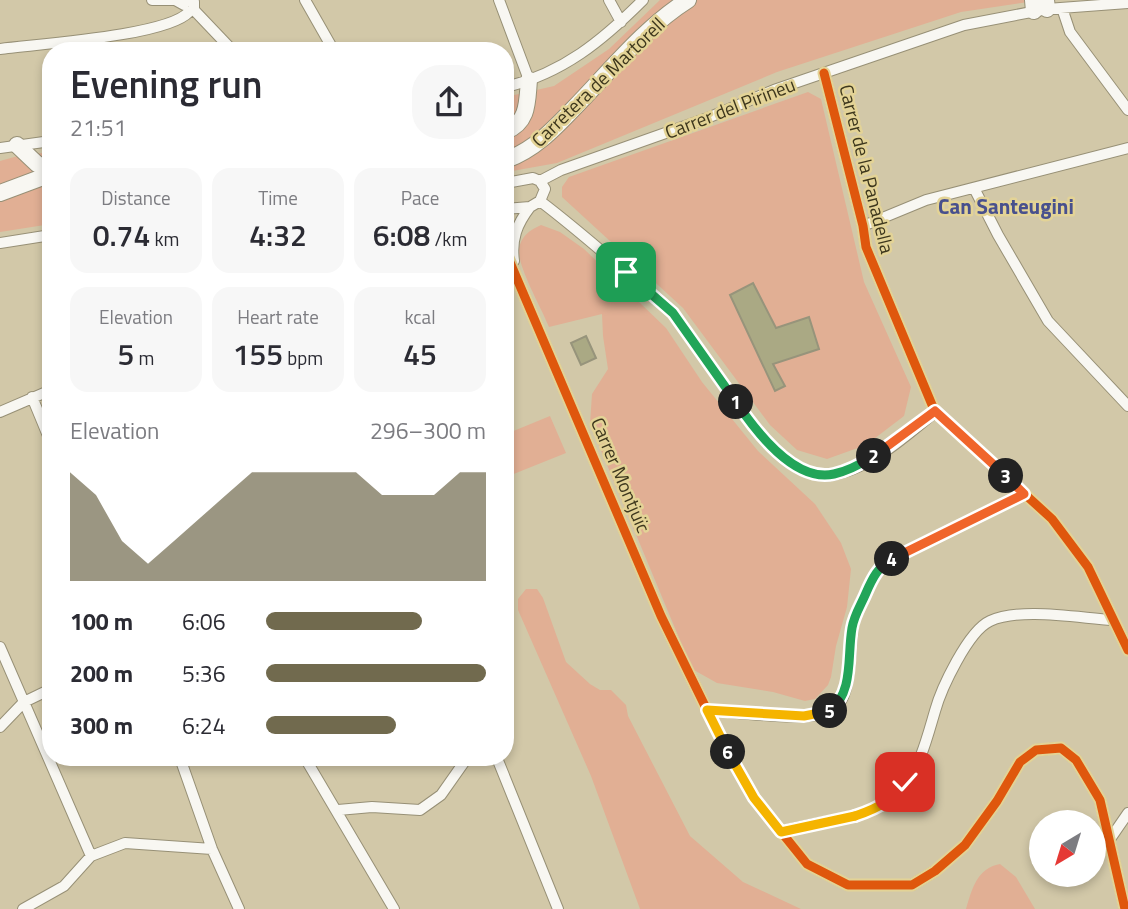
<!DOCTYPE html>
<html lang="en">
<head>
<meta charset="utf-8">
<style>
  body { margin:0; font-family:"Titillium Web",sans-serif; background:#f7f7f7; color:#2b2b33; height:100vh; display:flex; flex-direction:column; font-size:26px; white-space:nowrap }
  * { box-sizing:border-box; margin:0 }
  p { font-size:23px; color:#7c7c81 }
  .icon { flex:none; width:38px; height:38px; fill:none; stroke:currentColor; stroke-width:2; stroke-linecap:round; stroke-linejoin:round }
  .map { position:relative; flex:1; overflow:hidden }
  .sheet { position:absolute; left:42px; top:42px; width:472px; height:724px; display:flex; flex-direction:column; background:#fff; border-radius:28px; box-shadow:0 4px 10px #0003 }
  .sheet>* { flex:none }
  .needle { width:46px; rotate:218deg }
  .controls { position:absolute; left:1029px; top:810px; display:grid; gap:14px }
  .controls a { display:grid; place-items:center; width:77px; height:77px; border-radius:50%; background:#fff; box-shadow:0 4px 10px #0003; font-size:35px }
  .pin { position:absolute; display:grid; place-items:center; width:60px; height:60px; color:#fff; margin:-30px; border-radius:14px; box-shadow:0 4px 10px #0006 }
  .km { position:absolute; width:35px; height:35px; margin:-18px; border-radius:50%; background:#222; color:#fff; font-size:19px; line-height:35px; text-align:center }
  .round { display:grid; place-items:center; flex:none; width:74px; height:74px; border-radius:28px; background:#f7f7f7 }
  .head { display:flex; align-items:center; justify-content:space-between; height:119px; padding:0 28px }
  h1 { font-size:38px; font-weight:600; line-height:52px }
  .stats { display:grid; grid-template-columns:repeat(3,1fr); gap:10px; height:119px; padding:7px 28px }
  .stats div { display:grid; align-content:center; border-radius:18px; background:#f7f7f7; text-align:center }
  .stats b { font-size:30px; font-weight:600 }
  .stats small { font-size:19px; font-weight:400 }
  .stats p { font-size:19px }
  .chart { height:196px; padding:14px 28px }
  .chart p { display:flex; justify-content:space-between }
  .chart svg { width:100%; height:126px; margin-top:7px; fill:#716a4e; opacity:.7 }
  ul { padding:0 28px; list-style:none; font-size:23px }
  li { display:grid; grid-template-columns:112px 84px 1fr; align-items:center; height:52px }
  li i { height:18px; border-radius:9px; background:#716a4e }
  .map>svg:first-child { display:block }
  .green { fill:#e1af94 }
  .building { fill:#aaa984; stroke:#97947b; stroke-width:2 }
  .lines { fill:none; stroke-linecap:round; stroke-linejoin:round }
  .minor-casing { stroke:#979076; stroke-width:12 }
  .secondary-casing { stroke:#979076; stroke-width:18 }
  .minor { stroke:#f8f7f2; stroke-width:10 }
  .secondary { stroke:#f8f7f2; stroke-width:16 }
  .cycleway-casing { stroke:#e3d396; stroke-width:13 }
  .cycleway { stroke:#df570d; stroke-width:9 }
  .split-1-casing { stroke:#fff; stroke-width:14 }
  .split-2-casing { stroke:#fff; stroke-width:14 }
  .split-3-casing { stroke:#fff; stroke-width:14 }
  .split-4-casing { stroke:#fff; stroke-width:14 }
  .split-5-casing { stroke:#fff; stroke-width:14 }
  .split-6-casing { stroke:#fff; stroke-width:14 }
  .split-7-casing { stroke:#fff; stroke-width:14 }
  .split-8-casing { stroke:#fff; stroke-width:14 }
  .split-1 { stroke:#22a559; stroke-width:9 }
  .split-2 { stroke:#22a559; stroke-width:9 }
  .split-3 { stroke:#f0652b; stroke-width:9 }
  .split-4 { stroke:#f0652b; stroke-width:9 }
  .split-5 { stroke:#22a559; stroke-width:9 }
  .split-6 { stroke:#f5b400; stroke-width:9 }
  .split-7 { stroke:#f5b400; stroke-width:9 }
  .split-8 { stroke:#f5b400; stroke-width:9 }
  .labels { text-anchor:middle; stroke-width:5; stroke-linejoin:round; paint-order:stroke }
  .street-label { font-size:19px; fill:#3d371d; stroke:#e3d396 }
  .neighbourhood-label { font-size:21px; font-weight:bold; fill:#48508d; stroke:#e3d396 }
</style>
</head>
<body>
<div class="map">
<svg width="1128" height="909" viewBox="0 0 1128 909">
  <rect width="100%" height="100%" fill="#d2c8a8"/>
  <path class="green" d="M660 0H1042L961 12 777 72 557 163 506 172V97L554 86 609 49Z
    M808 92 821 99 864 282 911 387 904 416 866 445 827 459 797 450 770 425 683 308 562 197V187L569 177Z
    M51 152V224L0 232V161L18 156Z
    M541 225 560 232 584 249 666 328 702 382 758 451 815 504 841 543 851 569 847 607 836 646 831 677 828 685 815 699 805 701 773 692 717 683 692 669 590 424 592 394 608 369 603 336 602 314 549 327C542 309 517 266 519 249 521 236 530 230 541 225Z
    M550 416 566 453 506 477V434Z
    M526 589H537L543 598 566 662 590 684 600 690H611L626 705 628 716 690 836 743 882 801 909H640L591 776 518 610V599Z
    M1000 864 1016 877 1035 909H966C972 889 977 868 1000 864Z"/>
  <path class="building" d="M753 283 776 328 809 317 819 349 773 364 785 386 775 391 730 295Z
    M586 336 596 358 581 365 571 343Z"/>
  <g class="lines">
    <defs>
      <path id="minor" d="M152 0H175L184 5
        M305 0 334 51
        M499 0 529 80
        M609 0 621 22
        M186 1 194 2V10L233 51
        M1062 8 1070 32 1128 110
        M0 49C38 44 167 36 189 12
        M824 73 863 226 866 247 935 412 1052 519 1088 567 1128 650
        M506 87C563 73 602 41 643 0
        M0 148 51 141
        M506 183 533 178 540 181 561 170 705 119 774 90 964 25 1047 9 1128 3
        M974 188 998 235 1048 321 1128 406
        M540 201C573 226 603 252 634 279 647 291 663 301 674 314 708 355 772 483 832 475 870 469 907 435 935 412
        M506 209 530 207 540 201 545 189 540 181
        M863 226 926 200 1128 148
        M0 243 51 235
        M506 253 661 616 726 749 754 798 807 864 848 885H912L935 871 965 845 997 801 1020 762 1036 750 1061 748 1076 760 1100 800 1125 909
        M514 261C511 239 517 224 530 207
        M32 397 51 443
        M0 412 51 390
        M0 647 91 856
        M707 710C737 712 806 723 831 711 856 699 847 637 856 614 863 595 873 578 885 562L1024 494
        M0 727 24 702 51 689
        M180 758 212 849 239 909
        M305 758 394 909
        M497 758 558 909
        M338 810 372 807 420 810 441 795 467 758
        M781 832C817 820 875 821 901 790 920 768 927 738 935 711 941 689 968 631 990 621 1020 607 1079 618 1112 620
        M1108 842 1128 813
        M23 909 64 886 91 856 125 843 212 849"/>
      <path id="secondary" d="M1033 0 1034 11
        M1046 0 1047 9
        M506 131C529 122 527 101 529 80
        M17 145 37 164 51 169
        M506 160C534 150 554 129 574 108 610 71 645 27 688 0
        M0 193 51 174"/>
    </defs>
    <use href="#minor" class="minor-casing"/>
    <use href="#secondary" class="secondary-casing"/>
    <use href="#minor" class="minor"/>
    <use href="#secondary" class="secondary"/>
    <defs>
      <path id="cycleway" d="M824 73 863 226 866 247 935 412 1052 519 1088 567 1128 650
        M506 253 661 616 726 749 754 798 807 864 848 885H912L935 871 965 845 997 801 1020 762 1036 750 1061 748 1076 760 1100 800 1125 909"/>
    </defs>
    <use href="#cycleway" class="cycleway-casing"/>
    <use href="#cycleway" class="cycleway"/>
  </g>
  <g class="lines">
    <defs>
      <path id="split-1" d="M626 272 673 313 736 402"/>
      <path id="split-2" d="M736 402C755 430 794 483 834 474 848 471 861 464 874 456"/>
      <path id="split-3" d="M874 456 935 411 1006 476"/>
      <path id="split-4" d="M892 559 1024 494 1006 476"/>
      <path id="split-5" d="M830 711C854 691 847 657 852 628 854 615 861 605 866 593 872 579 879 565 892 559"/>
      <path id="split-6" d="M728 752 707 710 804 716 830 711"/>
      <path id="split-7" d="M728 752 754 798 781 832 855 816"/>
      <path id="split-8" d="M855 816C873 810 897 799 905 782"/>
    </defs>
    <use href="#split-1" class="split-1-casing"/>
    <use href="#split-2" class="split-2-casing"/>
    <use href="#split-3" class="split-3-casing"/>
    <use href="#split-4" class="split-4-casing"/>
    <use href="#split-5" class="split-5-casing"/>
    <use href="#split-6" class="split-6-casing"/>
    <use href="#split-7" class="split-7-casing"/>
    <use href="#split-8" class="split-8-casing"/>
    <use href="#split-1" class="split-1"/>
    <use href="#split-2" class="split-2"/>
    <use href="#split-3" class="split-3"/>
    <use href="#split-4" class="split-4"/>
    <use href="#split-5" class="split-5"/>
    <use href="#split-6" class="split-6"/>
    <use href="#split-7" class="split-7"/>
    <use href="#split-8" class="split-8"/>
  </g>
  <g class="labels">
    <g class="street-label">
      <text transform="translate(598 82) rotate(-44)" y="7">Carretera de Martorell</text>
      <text transform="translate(730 108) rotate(-21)" y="7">Carrer del Pirineu</text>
      <text transform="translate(867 169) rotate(76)" y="7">Carrer de la Panadella</text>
      <text transform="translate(621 475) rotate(67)" y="7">Carrer Montjuïc</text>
    </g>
    <g class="neighbourhood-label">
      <text x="1006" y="214">Can Santeugini</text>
    </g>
  </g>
</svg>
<div class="controls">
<a><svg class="needle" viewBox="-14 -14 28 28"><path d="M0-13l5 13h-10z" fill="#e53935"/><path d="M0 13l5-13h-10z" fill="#7c7c81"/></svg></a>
</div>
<div class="pin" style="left:626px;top:272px;background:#1e9e55"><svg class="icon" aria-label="arrive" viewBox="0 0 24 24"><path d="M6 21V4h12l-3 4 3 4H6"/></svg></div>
<div class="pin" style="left:905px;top:782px;background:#d93025"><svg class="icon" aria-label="check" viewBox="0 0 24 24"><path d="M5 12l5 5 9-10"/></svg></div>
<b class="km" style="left:736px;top:402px">1</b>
<b class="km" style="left:874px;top:456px">2</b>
<b class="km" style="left:1006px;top:476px">3</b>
<b class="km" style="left:892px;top:559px">4</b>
<b class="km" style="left:830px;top:711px">5</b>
<b class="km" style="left:728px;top:752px">6</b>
<section class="sheet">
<div class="head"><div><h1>Evening run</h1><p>21:51</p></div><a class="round"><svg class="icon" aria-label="share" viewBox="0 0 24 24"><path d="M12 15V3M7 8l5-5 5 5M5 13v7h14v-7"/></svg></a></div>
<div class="stats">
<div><p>Distance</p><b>0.74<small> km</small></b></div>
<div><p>Time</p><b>4:32</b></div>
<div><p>Pace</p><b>6:08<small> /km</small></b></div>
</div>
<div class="stats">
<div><p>Elevation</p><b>5<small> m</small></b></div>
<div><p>Heart rate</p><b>155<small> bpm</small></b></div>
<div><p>kcal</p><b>45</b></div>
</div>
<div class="chart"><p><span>Elevation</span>296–300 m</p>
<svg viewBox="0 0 160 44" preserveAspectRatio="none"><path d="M0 44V6L10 14L20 30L30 38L40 30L50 22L60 14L70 6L80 6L90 6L100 6L110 6L120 14L130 14L140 14L150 6L160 6V44z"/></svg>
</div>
<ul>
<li><b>100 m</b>6:06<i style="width:71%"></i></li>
<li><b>200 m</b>5:36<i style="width:100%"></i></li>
<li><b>300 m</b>6:24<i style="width:59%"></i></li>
</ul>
</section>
</div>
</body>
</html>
